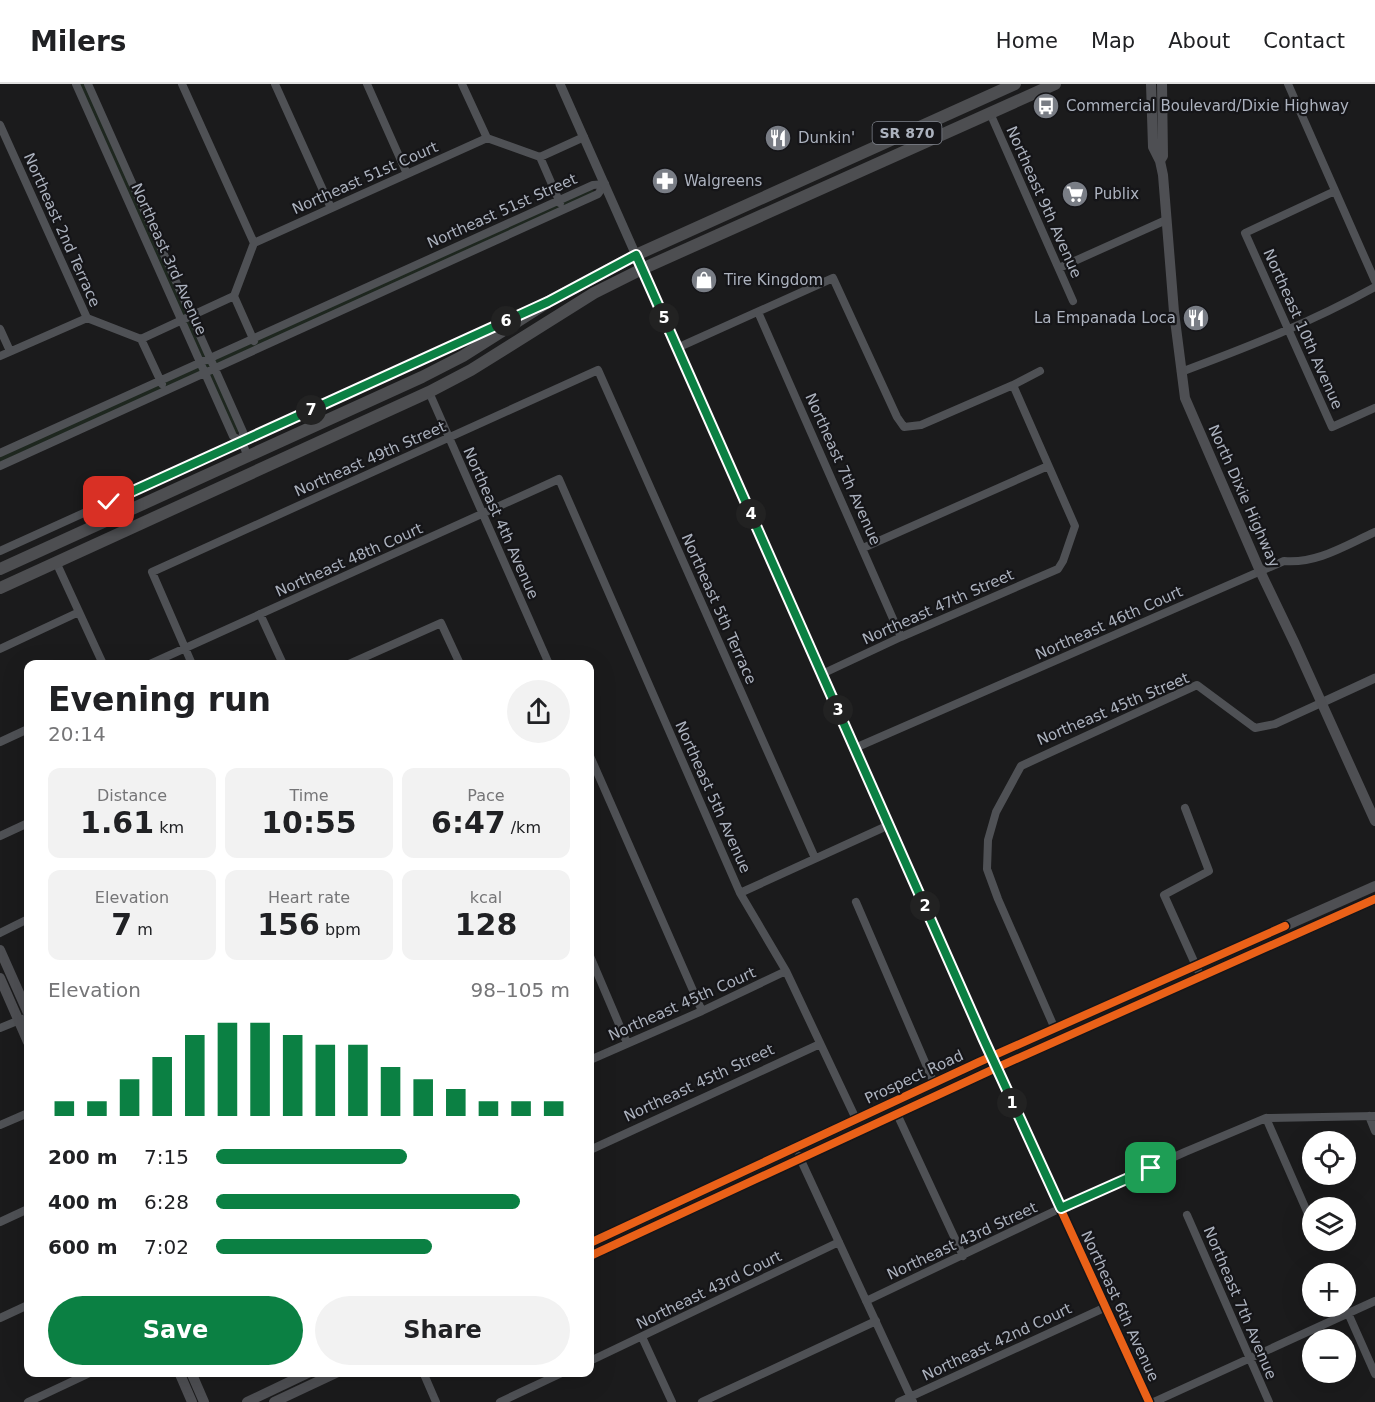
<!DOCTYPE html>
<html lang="en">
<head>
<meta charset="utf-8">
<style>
  body { margin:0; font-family:"DejaVu Sans",sans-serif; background:#f2f2f2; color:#202124; height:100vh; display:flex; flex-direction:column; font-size:22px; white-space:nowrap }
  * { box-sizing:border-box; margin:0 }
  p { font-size:20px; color:#757577 }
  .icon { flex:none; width:33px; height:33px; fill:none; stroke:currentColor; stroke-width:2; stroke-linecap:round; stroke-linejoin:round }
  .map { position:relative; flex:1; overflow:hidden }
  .sheet { position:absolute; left:24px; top:576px; width:570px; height:717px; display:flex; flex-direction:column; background:#fff; border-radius:12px; box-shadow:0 6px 24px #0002 }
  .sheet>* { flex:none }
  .tools { position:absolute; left:1302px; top:1047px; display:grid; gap:12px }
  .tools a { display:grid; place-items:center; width:54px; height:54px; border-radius:50%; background:#fff; box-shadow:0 6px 24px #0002; font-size:30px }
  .pin { position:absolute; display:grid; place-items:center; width:51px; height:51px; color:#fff; margin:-26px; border-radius:12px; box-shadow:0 3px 9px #0006 }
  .km { position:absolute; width:30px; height:30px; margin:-15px; border-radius:50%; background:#222; color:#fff; font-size:16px; line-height:30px; text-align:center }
  .round { display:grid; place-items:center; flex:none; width:63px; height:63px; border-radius:32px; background:#f2f2f2 }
  .head { display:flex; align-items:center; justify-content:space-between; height:102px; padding:0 24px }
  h1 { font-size:33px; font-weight:700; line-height:45px }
  .figures { display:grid; grid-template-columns:repeat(3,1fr); gap:9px; height:102px; padding:6px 24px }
  .figures div { display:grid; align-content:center; border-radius:12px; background:#f2f2f2; text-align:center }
  .figures b { font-size:30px; font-weight:700 }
  .figures small { font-size:16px; font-weight:400 }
  .figures p { font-size:16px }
  .chart { height:168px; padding:12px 24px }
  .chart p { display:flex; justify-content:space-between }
  .chart svg { width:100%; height:108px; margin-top:6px; stroke:#0b8043; stroke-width:6 }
  .action { display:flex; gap:12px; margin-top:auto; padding:12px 24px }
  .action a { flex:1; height:69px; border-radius:36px; background:#0b8043; color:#fff; font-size:24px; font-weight:700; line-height:69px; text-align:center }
  .action a+a { background:#f2f2f2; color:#202124 }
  ul { padding:0 24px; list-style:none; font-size:20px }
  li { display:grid; grid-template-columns:96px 72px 1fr; align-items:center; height:45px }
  li i { height:15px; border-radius:8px; background:#0b8043 }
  header { display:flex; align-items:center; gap:36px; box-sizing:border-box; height:84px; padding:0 30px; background:#fff; border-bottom:2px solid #e0e0e0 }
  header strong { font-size:28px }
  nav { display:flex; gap:33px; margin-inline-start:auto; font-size:21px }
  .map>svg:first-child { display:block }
  .green { fill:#1e271f }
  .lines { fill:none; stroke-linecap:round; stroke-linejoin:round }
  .minor { stroke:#4f5155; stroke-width:8 }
  .tertiary { stroke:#4f5155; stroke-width:9 }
  .secondary { stroke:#4e4f53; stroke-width:10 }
  .primary { stroke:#4d4e51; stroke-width:12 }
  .cycleway-casing { stroke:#151518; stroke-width:11 }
  .cycleway { stroke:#ea6118; stroke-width:8 }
  .route-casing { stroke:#fff; stroke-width:12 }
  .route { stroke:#0b8043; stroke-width:8 }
  .labels { text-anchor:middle; stroke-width:4.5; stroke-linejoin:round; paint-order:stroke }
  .shield { fill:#151518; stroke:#7f838c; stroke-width:1.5 }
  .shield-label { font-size:14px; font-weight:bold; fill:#acb2be }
  .poi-label { font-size:15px; fill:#acb2be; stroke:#151518; text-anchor:start }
  .street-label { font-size:15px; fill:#acb2be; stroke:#151518 }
</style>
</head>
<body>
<header>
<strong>Milers</strong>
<nav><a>Home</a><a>Map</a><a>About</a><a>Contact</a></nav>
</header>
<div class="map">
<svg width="1375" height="1318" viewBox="0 0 1375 1318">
  <rect width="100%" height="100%" fill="#1b1b1c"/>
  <path class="green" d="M79 0H86L209 276 592 104 594 109 212 282 241 347 235 350 205 285 0 378V371L203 278Z"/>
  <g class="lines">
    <path class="minor" d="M76 0 233 352 242 358
      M88 0 243 348 242 358 248 373
      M182 0 254 159 234 212 254 257
      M275 0 331 124
      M367 0 407 90
      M462 0 487 54 540 73 560 119
      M1288 0 1375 197
      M990 29 1073 217
      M0 41 87 234 141 255 162 300
      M540 73 584 53
      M1335 107 1245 149 1332 343 1375 324
      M254 159 487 54
      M1059 184 1166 136
      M758 228 901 553
      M0 245 10 267
      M141 255 234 212
      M677 264 833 194 897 333 904 343 921 341 1013 301 1040 287
      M0 272 87 234
      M1181 288C1248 263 1312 238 1375 203
      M429 308 549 580
      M0 369 593 101 605 100
      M0 382 598 110 605 100
      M863 464 1048 382
      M0 467 518 232
      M56 478 103 580
      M260 530 283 580
      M0 565 79 528
      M150 580 559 395 740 809 786 887 856 1035
      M192 580 152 488 598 286 815 774
      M349 580 441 539 460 580
      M822 590 901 553 1058 485 1063 477 1075 442 1013 301
      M0 658 28 645
      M855 664 1284 477C1317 480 1346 461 1375 448
      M590 672 702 927
      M1185 724 1209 787 1164 811 1201 893
      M0 752 28 739
      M740 809 889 741
      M856 818 934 999
      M0 849 28 835
      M590 872 627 959
      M0 944 22 935
      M1055 945 998 815 987 785 988 756 996 728 1021 682 1197 601 1255 644 1275 640 1321 619
      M590 976 702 927 786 887
      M897 1030 963 1172
      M1369 1032 1375 1047
      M1266 1034 1312 1139
      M0 1041 28 1029
      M590 1066 820 960
      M799 1072 913 1318
      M1187 1131 1269 1318
      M0 1138 28 1125
      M866 1217 1061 1124 1185 1068 1266 1034 1375 1032
      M1348 1229 1375 1290
      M0 1234 28 1221
      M642 1253 672 1318
      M590 1277 839 1158
      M423 1288 436 1318
      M28 1318 92 1288
      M500 1318 564 1288
      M702 1318 876 1237
      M899 1318 1106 1223
      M1154 1318 1375 1217"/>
    <path class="tertiary" d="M560 0 984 956 1149 1318
      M1321 619 1375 594"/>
    <path class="secondary" d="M1151 0 1153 63 1160 77 1163 91 1174 228 1185 314 1260 487 1295 560 1375 737
      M1160 77 1163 72 1162 0
      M0 866 28 929
      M0 894 28 958
      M590 1159 979 978 1375 802
      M590 1172 996 984 1375 815
      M179 1288 192 1318
      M191 1288 204 1318
      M247 1318 310 1288
      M274 1318 338 1288"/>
    <path class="primary" d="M0 485 422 293 463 272 548 218 636 171 1015 0
      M0 504 429 308 471 286 594 209 642 185 1055 0"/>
    <defs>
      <path id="cycleway" d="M996 984 1149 1318
        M590 1159 979 978 1285 842
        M590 1172 996 984 1375 815"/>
    </defs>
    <use href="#cycleway" class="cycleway-casing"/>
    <use href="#cycleway" class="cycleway"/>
  </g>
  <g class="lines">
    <defs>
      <path id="route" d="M109 418 548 218 636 171 984 956 1061 1124 1151 1084"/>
    </defs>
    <use href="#route" class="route-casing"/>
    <use href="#route" class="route"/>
  </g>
  <defs>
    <symbol id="bus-disc" viewBox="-11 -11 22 22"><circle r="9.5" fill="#797d85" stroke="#151518"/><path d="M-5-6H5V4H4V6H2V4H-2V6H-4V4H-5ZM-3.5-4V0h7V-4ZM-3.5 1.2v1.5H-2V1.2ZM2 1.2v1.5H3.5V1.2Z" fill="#fff"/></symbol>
    <symbol id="restaurant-disc" viewBox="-11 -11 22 22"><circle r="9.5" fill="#797d85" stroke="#151518"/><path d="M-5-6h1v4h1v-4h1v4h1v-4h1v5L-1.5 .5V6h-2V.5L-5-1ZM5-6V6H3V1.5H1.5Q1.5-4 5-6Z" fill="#fff"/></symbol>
    <symbol id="pharmacy-disc" viewBox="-11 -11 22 22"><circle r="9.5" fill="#797d85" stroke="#151518"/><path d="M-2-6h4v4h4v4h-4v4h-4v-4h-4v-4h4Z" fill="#fff"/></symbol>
    <symbol id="supermarket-disc" viewBox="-11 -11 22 22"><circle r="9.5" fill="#797d85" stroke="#151518"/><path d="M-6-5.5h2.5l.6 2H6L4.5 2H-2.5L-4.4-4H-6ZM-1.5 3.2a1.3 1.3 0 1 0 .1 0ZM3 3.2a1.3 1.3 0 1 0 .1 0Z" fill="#fff"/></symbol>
    <symbol id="shop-disc" viewBox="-11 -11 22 22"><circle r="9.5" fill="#797d85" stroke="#151518"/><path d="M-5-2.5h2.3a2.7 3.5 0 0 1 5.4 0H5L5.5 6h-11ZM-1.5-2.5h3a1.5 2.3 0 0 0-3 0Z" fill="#fff"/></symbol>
  </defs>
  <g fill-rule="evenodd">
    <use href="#bus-disc" x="1031" y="7" width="30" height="30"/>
    <use href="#restaurant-disc" x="763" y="39" width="30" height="30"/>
    <use href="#pharmacy-disc" x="650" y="82" width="30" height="30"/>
    <use href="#supermarket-disc" x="1060" y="95" width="30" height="30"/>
    <use href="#shop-disc" x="689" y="181" width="30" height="30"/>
    <use href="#restaurant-disc" x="1181" y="219" width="30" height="30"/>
  </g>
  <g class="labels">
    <rect class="shield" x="872.5" y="38" width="69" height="22" rx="4.5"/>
    <g class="shield-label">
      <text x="907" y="54">SR 870</text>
    </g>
    <g class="poi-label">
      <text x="1066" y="27">Commercial Boulevard/Dixie Highway</text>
      <text x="798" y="59">Dunkin'</text>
      <text x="684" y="102">Walgreens</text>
      <text x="1094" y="115">Publix</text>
      <text x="724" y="201">Tire Kingdom</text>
      <text x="1176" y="239" text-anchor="end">La Empanada Loca</text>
    </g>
    <g class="street-label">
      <text transform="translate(365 94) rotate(-24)" y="5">Northeast 51st Court</text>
      <text transform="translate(1044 118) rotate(66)" y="5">Northeast 9th Avenue</text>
      <text transform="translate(502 127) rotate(-24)" y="5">Northeast 51st Street</text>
      <text transform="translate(62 146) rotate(66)" y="5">Northeast 2nd Terrace</text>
      <text transform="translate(169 175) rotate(66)" y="5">Northeast 3rd Avenue</text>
      <text transform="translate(1303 245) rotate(66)" y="5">Northeast 10th Avenue</text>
      <text transform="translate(370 375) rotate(-24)" y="5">Northeast 49th Street</text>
      <text transform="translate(843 385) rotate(66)" y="5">Northeast 7th Avenue</text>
      <text transform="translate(1244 412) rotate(66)" y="5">North Dixie Highway</text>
      <text transform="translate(501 439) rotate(66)" y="5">Northeast 4th Avenue</text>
      <text transform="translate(349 476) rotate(-24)" y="5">Northeast 48th Court</text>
      <text transform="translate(938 523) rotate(-24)" y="5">Northeast 47th Street</text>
      <text transform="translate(719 525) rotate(66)" y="5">Northeast 5th Terrace</text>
      <text transform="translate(1109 539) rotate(-24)" y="5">Northeast 46th Court</text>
      <text transform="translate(1113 625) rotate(-23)" y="5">Northeast 45th Street</text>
      <text transform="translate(713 713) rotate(66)" y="5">Northeast 5th Avenue</text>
      <text transform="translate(682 920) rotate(-24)" y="5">Northeast 45th Court</text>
      <text transform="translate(914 993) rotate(-25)" y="5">Prospect Road</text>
      <text transform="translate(699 999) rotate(-25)" y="5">Northeast 45th Street</text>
      <text transform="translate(962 1157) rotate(-25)" y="5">Northeast 43rd Street</text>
      <text transform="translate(709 1206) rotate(-26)" y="5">Northeast 43rd Court</text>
      <text transform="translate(1240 1219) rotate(67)" y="5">Northeast 7th Avenue</text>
      <text transform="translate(1120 1222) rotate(65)" y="5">Northeast 6th Avenue</text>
      <text transform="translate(997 1258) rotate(-25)" y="5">Northeast 42nd Court</text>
    </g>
  </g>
</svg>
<div class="tools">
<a><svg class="icon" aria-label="locate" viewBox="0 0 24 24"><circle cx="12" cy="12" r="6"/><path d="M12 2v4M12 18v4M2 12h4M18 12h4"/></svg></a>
<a><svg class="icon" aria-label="layers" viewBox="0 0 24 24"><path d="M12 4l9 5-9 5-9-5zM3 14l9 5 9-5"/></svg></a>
<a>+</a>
<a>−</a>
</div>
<div class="pin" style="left:1151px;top:1084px;background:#1e9e55"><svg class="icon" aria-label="arrive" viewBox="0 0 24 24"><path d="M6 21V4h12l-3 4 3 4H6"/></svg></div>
<div class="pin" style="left:109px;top:418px;background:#d93025"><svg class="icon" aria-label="check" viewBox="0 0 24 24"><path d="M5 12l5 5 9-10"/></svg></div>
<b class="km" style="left:1012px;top:1019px">1</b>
<b class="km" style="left:925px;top:822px">2</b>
<b class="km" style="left:838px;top:626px">3</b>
<b class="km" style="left:751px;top:430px">4</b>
<b class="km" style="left:664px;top:234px">5</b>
<b class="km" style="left:506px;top:237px">6</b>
<b class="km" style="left:311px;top:326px">7</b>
<section class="sheet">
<div class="head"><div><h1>Evening run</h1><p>20:14</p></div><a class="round"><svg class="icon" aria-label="share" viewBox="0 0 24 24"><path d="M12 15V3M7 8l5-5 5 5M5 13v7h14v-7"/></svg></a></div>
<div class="figures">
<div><p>Distance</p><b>1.61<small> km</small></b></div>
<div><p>Time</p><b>10:55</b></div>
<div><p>Pace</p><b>6:47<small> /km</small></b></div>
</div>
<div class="figures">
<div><p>Elevation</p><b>7<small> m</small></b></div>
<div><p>Heart rate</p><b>156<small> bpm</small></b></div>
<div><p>kcal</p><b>128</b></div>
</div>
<div class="chart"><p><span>Elevation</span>98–105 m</p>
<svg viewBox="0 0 160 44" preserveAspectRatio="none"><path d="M5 44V38M15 44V38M25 44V29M35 44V20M45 44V11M55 44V6M65 44V6M75 44V11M85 44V15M95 44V15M105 44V24M115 44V29M125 44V33M135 44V38M145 44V38M155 44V38"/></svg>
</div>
<ul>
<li><b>200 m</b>7:15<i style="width:54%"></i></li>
<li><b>400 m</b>6:28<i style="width:86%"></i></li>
<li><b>600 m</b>7:02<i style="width:61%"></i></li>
</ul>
<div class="action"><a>Save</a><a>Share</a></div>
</section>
</div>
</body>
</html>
